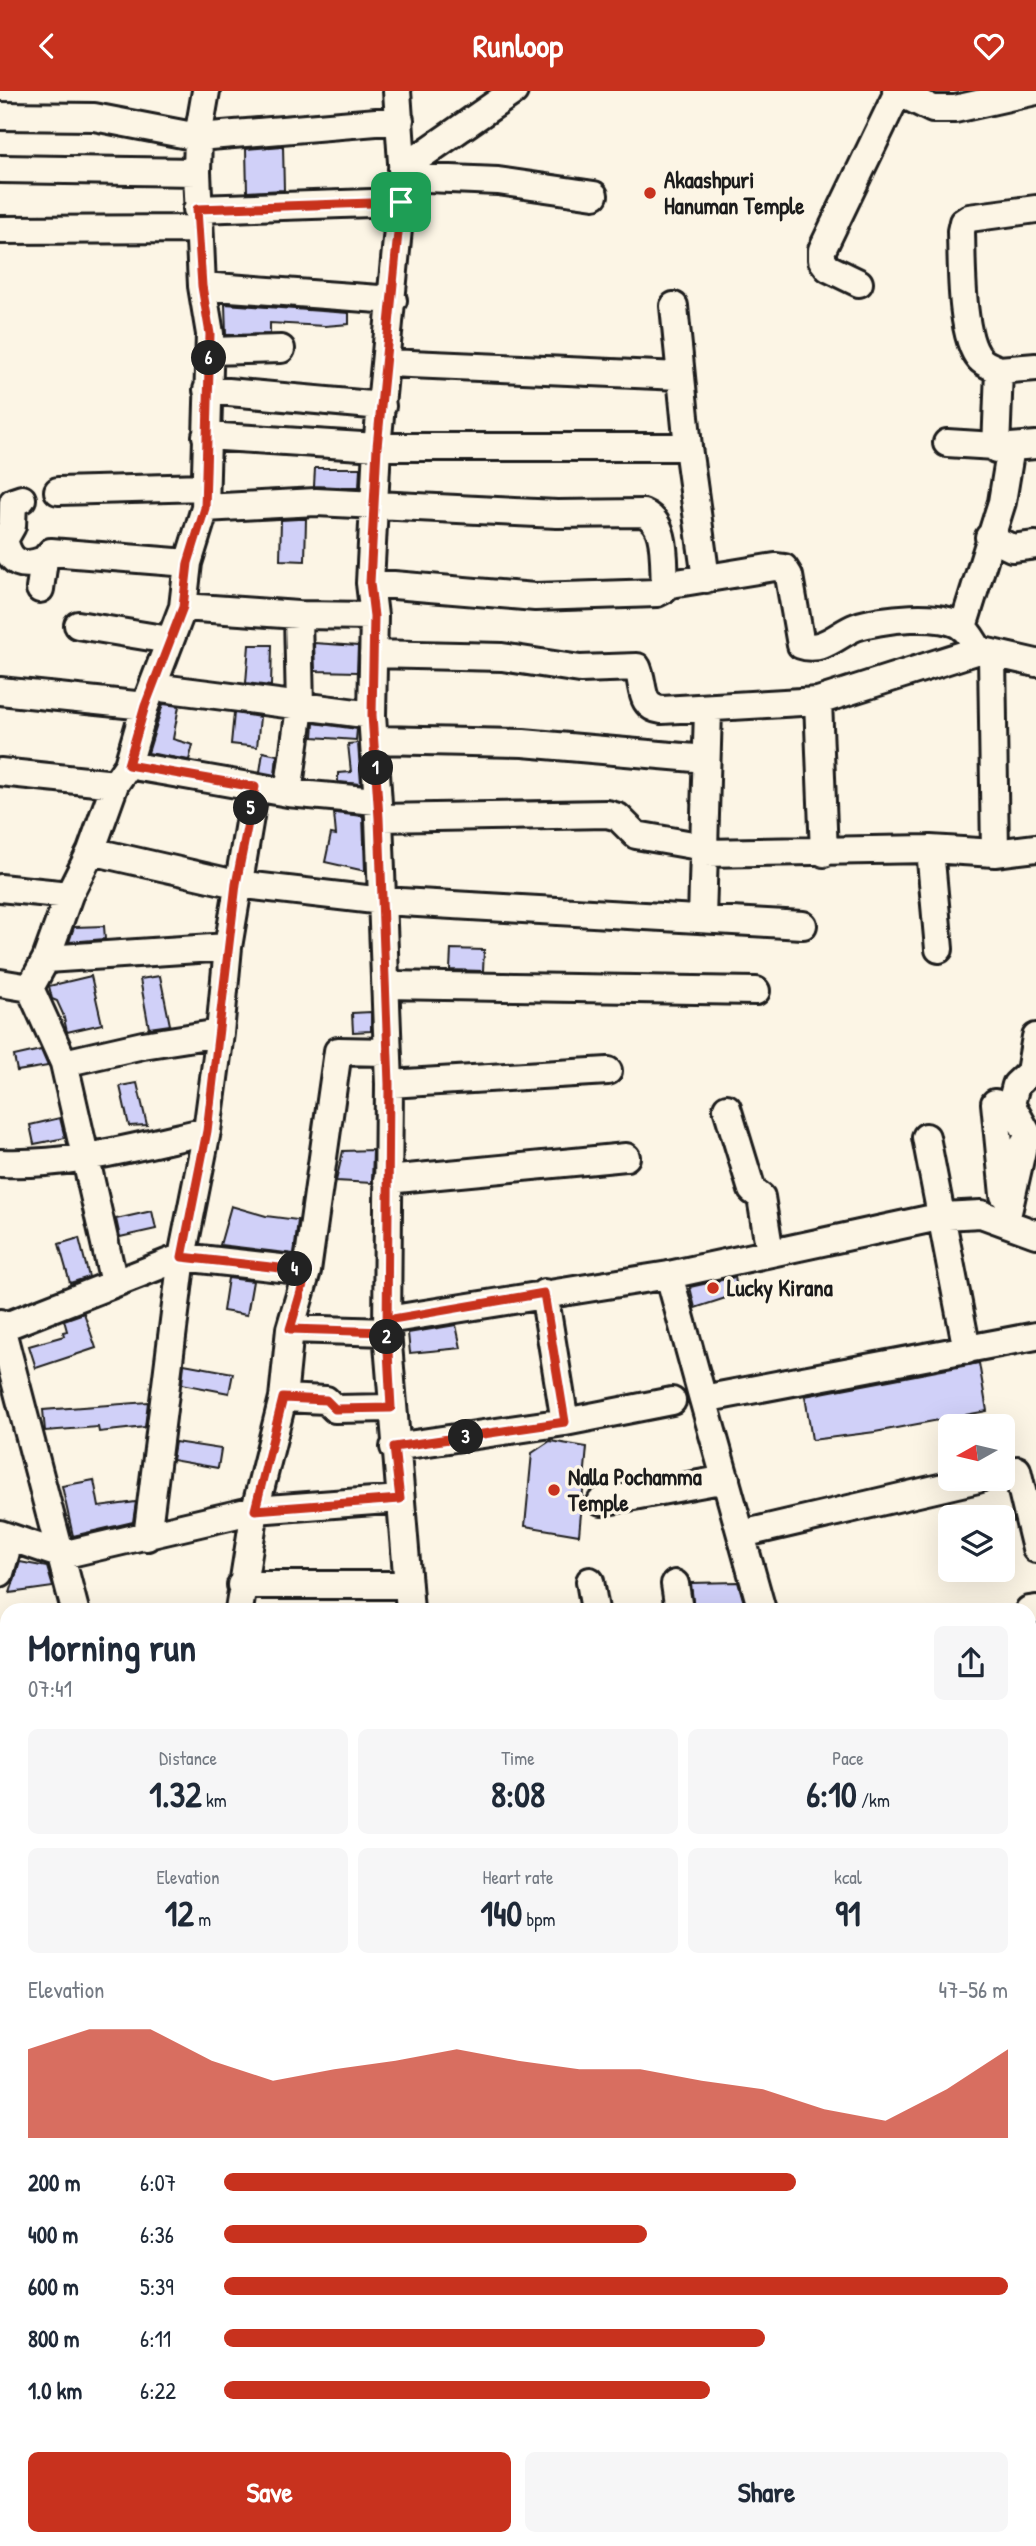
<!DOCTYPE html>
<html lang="en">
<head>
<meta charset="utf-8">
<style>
  body { margin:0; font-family:"Patrick Hand",sans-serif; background:#f6f6f7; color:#1f2937; height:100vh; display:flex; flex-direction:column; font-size:26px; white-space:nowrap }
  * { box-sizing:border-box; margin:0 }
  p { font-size:23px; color:#747a83 }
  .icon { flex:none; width:38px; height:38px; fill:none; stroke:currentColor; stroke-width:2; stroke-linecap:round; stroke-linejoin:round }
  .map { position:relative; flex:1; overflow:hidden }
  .drawer { position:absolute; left:0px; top:1512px; width:1036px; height:943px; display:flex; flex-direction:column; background:#fff; border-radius:21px 21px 0 0; box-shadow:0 7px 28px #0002 }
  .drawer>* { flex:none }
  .needle { width:46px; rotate:262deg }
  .buttons { position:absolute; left:938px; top:1323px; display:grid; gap:14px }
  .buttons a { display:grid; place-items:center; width:77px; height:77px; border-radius:10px; background:#fff; box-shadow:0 7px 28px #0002; font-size:35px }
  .pin { position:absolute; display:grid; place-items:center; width:60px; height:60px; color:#fff; margin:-30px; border-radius:14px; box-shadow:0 4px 10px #0006 }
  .km { position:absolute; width:35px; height:35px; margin:-18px; border-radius:50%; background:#222; color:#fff; font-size:19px; line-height:35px; text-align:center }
  .round { display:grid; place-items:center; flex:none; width:74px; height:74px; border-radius:10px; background:#f6f6f7 }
  .headline { display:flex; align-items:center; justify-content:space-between; height:119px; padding:0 28px }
  h1 { font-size:38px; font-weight:800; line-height:52px }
  .figures { display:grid; grid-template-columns:repeat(3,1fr); gap:10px; height:119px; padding:7px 28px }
  .figures div { display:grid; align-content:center; border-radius:10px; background:#f6f6f7; text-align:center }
  .figures b { font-size:35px; font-weight:800 }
  .figures small { font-size:19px; font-weight:400 }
  .figures p { font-size:19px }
  .chart { height:196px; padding:14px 28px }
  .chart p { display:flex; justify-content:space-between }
  .chart svg { width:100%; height:126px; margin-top:7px; fill:#c8321e; opacity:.7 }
  .primary-button { display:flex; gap:14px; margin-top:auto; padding:14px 28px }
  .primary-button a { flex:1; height:80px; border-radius:10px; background:#c8321e; color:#fff; font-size:28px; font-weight:800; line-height:80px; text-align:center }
  .primary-button a+a { background:#f6f6f7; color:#1f2937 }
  ul { padding:0 28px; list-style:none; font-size:23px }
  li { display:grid; grid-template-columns:112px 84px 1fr; align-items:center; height:52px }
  li i { height:18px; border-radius:9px; background:#c8321e }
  header { display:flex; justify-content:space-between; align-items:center; height:91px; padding:0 28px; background:#c8321e; color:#fff; font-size:32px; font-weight:800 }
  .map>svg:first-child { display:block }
  .building { fill:#d0d0f8; stroke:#1c1c1c; stroke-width:2 }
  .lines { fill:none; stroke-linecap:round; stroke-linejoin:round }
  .minor-casing { stroke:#1c1c1c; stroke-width:32 }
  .major-casing { stroke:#1c1c1c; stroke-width:37 }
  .minor { stroke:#fcf5e5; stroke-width:26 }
  .major { stroke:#fddcac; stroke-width:32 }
  .route-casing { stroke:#fff; stroke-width:14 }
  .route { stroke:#c8321e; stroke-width:9 }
  .poi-dot { fill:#c8321e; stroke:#fcf5e5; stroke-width:2.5 }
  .labels { text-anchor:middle; stroke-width:7; stroke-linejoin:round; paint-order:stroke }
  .poi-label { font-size:23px; font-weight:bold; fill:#1c1c1c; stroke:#fcf5e5; text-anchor:start }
</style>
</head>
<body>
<header><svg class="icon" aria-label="back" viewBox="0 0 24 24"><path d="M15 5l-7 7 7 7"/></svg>Runloop<svg class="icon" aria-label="heart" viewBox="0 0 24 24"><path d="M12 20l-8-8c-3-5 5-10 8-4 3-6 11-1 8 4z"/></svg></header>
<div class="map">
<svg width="1036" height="2455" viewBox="0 0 1036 2455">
  <rect width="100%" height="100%" fill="#fcf5e5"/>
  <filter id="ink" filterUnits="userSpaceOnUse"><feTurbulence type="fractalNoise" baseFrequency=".0143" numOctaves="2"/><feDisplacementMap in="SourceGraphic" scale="14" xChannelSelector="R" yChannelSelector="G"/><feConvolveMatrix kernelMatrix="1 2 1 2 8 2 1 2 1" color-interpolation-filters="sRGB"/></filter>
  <g filter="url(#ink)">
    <path class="building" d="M283 55 284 99 247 101 246 58Z
      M225 213 349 222V233L325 235 270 232V243L226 244Z
      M315 377H360L359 397 314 395Z
      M298 428H306L305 470 280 469 281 429Z
      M314 552 358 555 357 581 315 580Z
      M249 554H272L271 595 246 592Z
      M163 613 179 615 173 648 193 654 189 669 148 662Z
      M234 622 260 626 257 656 231 653Z
      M314 632 357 638 356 649 313 646Z
      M358 652 361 693 338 691V682L351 681 348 653Z
      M263 661 277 664 275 684 260 681Z
      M334 722 363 725 365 780 325 771 331 743 336 744Z
      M104 835 105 848 69 851 74 836Z
      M451 858 484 859 483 880 450 879Z
      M91 885 102 933 67 941 63 923 57 910 52 908 49 895Z
      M160 885 170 934 149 937 140 888Z
      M371 921V940L353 941 352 922Z
      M41 959 48 975 17 980 14 965Z
      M137 992 147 1034 129 1035 120 995Z
      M60 1027 65 1047 34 1053 30 1034Z
      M373 1059 372 1092 336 1090 343 1060Z
      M231 1115 266 1125 298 1129 294 1163 220 1154Z
      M152 1120 156 1138 120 1146 116 1128Z
      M79 1147 89 1186 70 1192 59 1153Z
      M735 1186 738 1203 695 1217 690 1196Z
      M228 1187 253 1190 247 1224 223 1220Z
      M84 1222 96 1257 36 1277 29 1255 64 1245 63 1241 67 1240 64 1229Z
      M456 1234 461 1257 410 1262 408 1242Z
      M979 1272 987 1320 875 1341 812 1349 805 1305Z
      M184 1273 233 1282 229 1302 182 1293Z
      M148 1311 145 1336 99 1341 98 1336 45 1340 43 1319Z
      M550 1350 587 1356 579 1444 525 1435 532 1362Z
      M175 1351 221 1358 218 1377 172 1369Z
      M94 1389 99 1416 136 1411 133 1431 73 1445 62 1395Z
      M20 1471 47 1476 53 1496 10 1502Z
      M738 1491 746 1519H694L691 1492Z"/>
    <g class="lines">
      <defs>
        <path id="minor" d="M397 0 403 86 377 356 370 492 374 525 372 624 379 727 389 993 387 1241 410 1519
          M896 0 933 18H955L1036 0
          M0 25 94 26 198 46 400 29
          M0 78 197 81
          M402 78 514 0
          M403 86 498 90 594 104
          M197 118 401 111
          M0 139 199 138
          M859 192 828 177 822 169V159L898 1
          M202 195 393 209
          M210 260 281 258
          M388 272 680 285
          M999 279C993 276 984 273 980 268 960 246 962 170 961 140L963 131 969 127 1036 118
          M207 299 382 315
          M206 345 377 356H688L674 215
          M947 352 1011 356 1002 411 963 536
          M688 356 706 488
          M1011 356 1036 354
          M996 358 999 279 1036 276
          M58 400 205 396
          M205 417 316 411 557 423 643 422C668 432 663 470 665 494
          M989 446 1012 457 1036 454
          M0 450 5 452C11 473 23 477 44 469
          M3 451 12 435 13 411 22 408
          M370 492 535 506 657 502 663 499 665 494 775 476 784 477 789 485 801 554C823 562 839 542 856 536 878 528 945 520 963 537 970 542 974 552 979 559
          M40 498 44 469 51 461 188 472
          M183 516 298 524 374 525
          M78 534 169 549
          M373 563 502 566 580 578 637 576C645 593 638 616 662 619L818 610 979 559 1036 572
          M992 564 995 762
          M153 596 372 624
          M0 600 145 615
          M818 610 824 762
          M376 649 523 652 706 668
          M128 674 288 702 376 710
          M0 681 115 693
          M288 702 300 617 298 524
          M379 727 607 723 618 726 636 744 704 756
          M930 758 939 858
          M91 760 236 793 383 810 803 834
          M704 762 930 758 995 762 1036 757
          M0 797 69 804
          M702 828 708 619
          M228 856 255 696
          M46 868 228 856 220 942
          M0 892 30 897
          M386 894 756 900
          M64 972 114 1192
          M389 993 608 980
          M995 1012 1004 1104
          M727 1017 752 1099 761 1106 770 1162
          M926 1046 967 1259
          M0 1072C70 1075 139 1055 207 1040
          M387 1089 626 1066
          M1006 1130 1023 1055 1029 1045 1011 1013 1016 994 1030 981 1036 946
          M669 1184 943 1125 981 1123 1036 1143
          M544 1202 565 1331
          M387 1229 669 1184 703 1308 1036 1245
          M0 1232 75 1519
          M1 1237 182 1166 207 1040 220 942 143 954 64 972 30 897 46 868 69 804 91 760 115 693 128 674 145 615 183 516 188 472 205 417 210 243 202 195 197 81 198 46 206 0
          M290 1238 387 1241
          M283 1307 326 1309 335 1318 391 1317
          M703 1308 762 1519
          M394 1356 565 1331 672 1310
          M1017 1379 1036 1458
          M601 1411 726 1388
          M0 1443 62 1464 255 1419 400 1408
          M742 1443 978 1388
          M147 1446 182 1166 307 1180
          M0 1482 10 1447
          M590 1490 595 1519
          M675 1493 679 1519
          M241 1494H407
          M239 1519 255 1419 283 1307 290 1238 307 1180 338 960 387 961
          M1029 1519 1036 1518
          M1029 1655 1036 1654
          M0 1683 7 1682
          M0 1821 7 1819
          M1029 1998 1036 1997
          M1029 2150 1036 2148
          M1029 2284 1036 2283
          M90 2448V2455
          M157 2448V2455
          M270 2448V2455
          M318 2448V2455
          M221 2455V2448
          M451 2455 454 2448
          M661 2455V2448
          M872 2455V2448"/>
        <path id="major" d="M1029 1834 1036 1832
          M0 2093H7"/>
      </defs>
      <use href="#minor" class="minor-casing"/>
      <use href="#major" class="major-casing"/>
      <use href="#minor" class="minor"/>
      <use href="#major" class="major"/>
    </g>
  </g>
  <g class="lines" filter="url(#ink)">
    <defs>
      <path id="route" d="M401 111 377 356 370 492 374 525 372 624 379 727 389 993 387 1241 391 1317 335 1318 326 1309 283 1307 255 1419 400 1408 394 1356 565 1331 544 1202 387 1229V1241L290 1238 307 1180 182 1166 207 1040 236 793 255 696 128 674 145 615 183 516 188 472 205 417 210 243 202 195 197 118 401 111"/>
    </defs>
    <use href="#route" class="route-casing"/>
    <use href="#route" class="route"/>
  </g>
  <g class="poi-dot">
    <circle cx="650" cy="102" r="7"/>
    <circle cx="713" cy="1197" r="7"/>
    <circle cx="554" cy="1399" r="7"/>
  </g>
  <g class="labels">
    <g class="poi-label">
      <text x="664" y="97">Akaashpuri<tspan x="664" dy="26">Hanuman Temple</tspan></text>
      <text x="727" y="1205">Lucky Kirana</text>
      <text x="568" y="1394">Nalla Pochamma<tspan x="568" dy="26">Temple</tspan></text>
    </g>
  </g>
</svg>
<div class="buttons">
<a><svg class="needle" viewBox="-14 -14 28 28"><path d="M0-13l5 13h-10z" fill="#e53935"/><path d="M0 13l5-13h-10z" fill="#747a83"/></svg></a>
<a><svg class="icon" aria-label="layers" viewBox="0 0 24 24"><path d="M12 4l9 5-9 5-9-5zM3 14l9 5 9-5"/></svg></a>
</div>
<div class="pin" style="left:401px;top:111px;background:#1e9e55"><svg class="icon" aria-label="arrive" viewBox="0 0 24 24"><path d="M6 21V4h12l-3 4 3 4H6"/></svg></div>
<b class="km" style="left:376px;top:677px">1</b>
<b class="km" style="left:387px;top:1246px">2</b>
<b class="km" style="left:466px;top:1346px">3</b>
<b class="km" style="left:295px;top:1178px">4</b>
<b class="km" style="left:251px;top:717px">5</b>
<b class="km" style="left:209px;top:267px">6</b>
<section class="drawer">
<div class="headline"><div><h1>Morning run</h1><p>07:41</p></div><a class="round"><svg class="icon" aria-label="share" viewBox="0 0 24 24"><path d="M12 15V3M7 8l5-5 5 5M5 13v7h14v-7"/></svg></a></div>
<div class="figures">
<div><p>Distance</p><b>1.32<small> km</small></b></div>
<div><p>Time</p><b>8:08</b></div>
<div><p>Pace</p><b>6:10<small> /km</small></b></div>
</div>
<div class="figures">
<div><p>Elevation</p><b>12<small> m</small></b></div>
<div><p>Heart rate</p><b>140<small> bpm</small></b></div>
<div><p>kcal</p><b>91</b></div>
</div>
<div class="chart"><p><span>Elevation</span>47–56 m</p>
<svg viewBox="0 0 160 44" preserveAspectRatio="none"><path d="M0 44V13L10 6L20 6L30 17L40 24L50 20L60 17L70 13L80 17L90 20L100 20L110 24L120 27L130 34L140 38L150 27L160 13V44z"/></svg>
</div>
<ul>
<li><b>200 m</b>6:07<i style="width:73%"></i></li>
<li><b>400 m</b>6:36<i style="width:54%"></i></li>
<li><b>600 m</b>5:39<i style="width:100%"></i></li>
<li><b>800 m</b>6:11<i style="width:69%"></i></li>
<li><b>1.0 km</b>6:22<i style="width:62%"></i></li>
</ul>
<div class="primary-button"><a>Save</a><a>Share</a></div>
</section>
</div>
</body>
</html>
